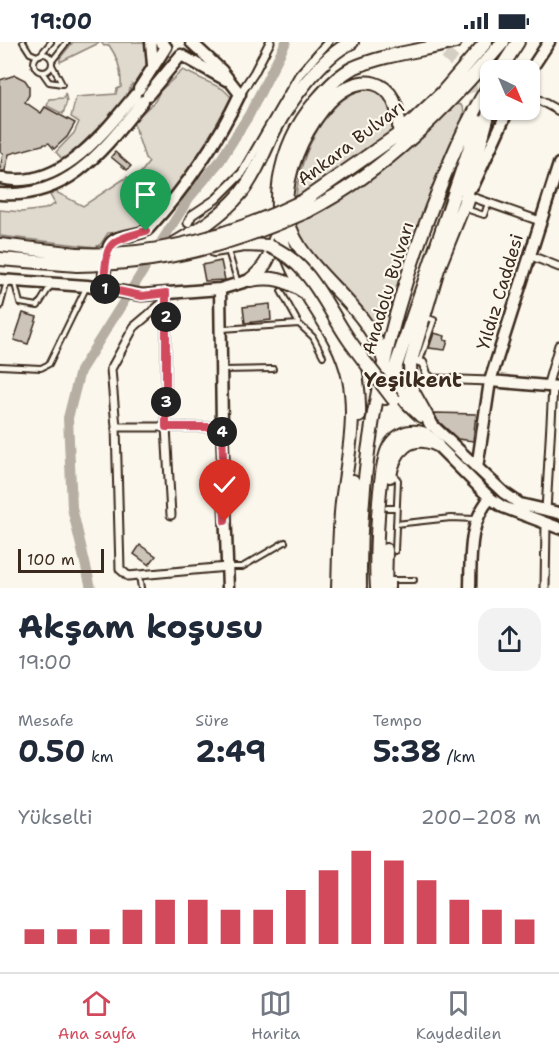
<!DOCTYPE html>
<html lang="tr">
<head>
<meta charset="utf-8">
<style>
  body { margin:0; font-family:"Shantell Sans",sans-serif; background:#f2f2f3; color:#1f2937; height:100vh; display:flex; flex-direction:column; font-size:22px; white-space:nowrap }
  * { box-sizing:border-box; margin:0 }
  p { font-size:20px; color:#747a83 }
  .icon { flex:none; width:33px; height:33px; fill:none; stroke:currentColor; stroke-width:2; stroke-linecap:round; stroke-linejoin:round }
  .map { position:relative; height:546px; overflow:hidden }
  .panel { display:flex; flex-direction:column; background:#fff; flex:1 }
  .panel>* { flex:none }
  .needle { width:39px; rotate:136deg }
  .fabs { position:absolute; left:480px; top:18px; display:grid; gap:12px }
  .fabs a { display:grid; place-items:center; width:60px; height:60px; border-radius:12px; background:#fff; box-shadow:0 2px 4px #0004; font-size:30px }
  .scale { position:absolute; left:18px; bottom:15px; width:86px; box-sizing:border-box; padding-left:6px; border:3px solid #3b2a1e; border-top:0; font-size:16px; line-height:21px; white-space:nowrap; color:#3b2a1e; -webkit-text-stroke:4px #fbf7ec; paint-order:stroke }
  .pin { position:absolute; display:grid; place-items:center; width:51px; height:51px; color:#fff; margin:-62px -26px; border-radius:50% 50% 50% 0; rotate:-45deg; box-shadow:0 0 6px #0007 }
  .pin .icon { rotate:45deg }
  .km { position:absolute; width:30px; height:30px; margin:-15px; border-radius:50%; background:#222; color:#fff; font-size:16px; line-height:30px; text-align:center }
  .round { display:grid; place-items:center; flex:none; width:63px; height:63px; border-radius:18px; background:#f2f2f3 }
  .summary { display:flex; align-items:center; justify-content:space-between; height:102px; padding:0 18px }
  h1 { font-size:33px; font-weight:700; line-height:45px }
  .metrics { display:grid; grid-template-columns:repeat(3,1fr); gap:9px; height:102px; padding:6px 18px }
  .metrics div { display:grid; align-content:center }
  .metrics b { font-size:30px; font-weight:700 }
  .metrics small { font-size:16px; font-weight:400 }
  .metrics p { font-size:16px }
  .chart { height:168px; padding:12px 18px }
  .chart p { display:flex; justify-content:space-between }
  .chart svg { width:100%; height:108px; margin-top:6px; stroke:#d1495b; stroke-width:6 }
  .status { display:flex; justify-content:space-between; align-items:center; height:42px; padding:0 30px; background:#fff; direction:ltr }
  .status svg { height:16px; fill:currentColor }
  .dock { display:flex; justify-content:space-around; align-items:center; height:84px; border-top:2px solid #e0e1e3; background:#fff; font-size:16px; color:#747a83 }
  .dock a { display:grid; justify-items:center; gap:3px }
  .dock .on { color:#d1495b }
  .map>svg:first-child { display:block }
  .green { fill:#dfd9ce; stroke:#8d8276; stroke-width:1.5 }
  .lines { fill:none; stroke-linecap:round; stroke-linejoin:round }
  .river { stroke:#b6aea2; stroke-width:10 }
  .building { fill:#ccc4b9; stroke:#3b2a1e; stroke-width:1.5 }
  .highway-tunnel { stroke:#d5cec3; stroke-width:12; stroke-dasharray:12 6; stroke-linecap:butt }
  .lane-casing { stroke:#3b2a1e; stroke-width:8 }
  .street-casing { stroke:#3b2a1e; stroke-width:11 }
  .secondary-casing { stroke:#3b2a1e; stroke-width:15 }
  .primary-casing { stroke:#3b2a1e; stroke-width:15 }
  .highway-casing { stroke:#3b2a1e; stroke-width:16 }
  .lane { stroke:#fbf7ec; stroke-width:4 }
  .street { stroke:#fbf7ec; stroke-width:7 }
  .secondary { stroke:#fbf7ec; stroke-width:10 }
  .primary { stroke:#fbf7ec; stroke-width:10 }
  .highway { stroke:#fbf7ec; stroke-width:12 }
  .highway-bridge-casing { stroke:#3b2a1e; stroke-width:16; stroke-linecap:butt }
  .highway-bridge { stroke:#fbf7ec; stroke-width:12 }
  .route-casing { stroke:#fff; stroke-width:12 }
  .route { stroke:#d1495b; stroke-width:8 }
  .labels { text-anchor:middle; stroke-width:4.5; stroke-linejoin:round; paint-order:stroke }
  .street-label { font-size:18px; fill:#3b2a1e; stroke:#fbf7ec }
  .quarter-label { font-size:21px; font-weight:bold; fill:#3b2a1e; stroke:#fbf7ec }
</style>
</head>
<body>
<div class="status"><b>19:00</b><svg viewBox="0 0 49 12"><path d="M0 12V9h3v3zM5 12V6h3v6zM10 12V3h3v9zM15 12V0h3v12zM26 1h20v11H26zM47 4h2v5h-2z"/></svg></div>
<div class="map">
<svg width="559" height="546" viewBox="0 0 559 546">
  <rect width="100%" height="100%" fill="#fbf7ec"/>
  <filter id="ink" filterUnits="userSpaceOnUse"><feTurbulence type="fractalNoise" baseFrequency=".0167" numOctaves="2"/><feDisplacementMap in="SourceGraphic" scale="12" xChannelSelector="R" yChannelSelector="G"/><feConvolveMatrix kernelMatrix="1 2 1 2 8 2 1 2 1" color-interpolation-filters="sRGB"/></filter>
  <g filter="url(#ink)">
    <path class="green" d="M73 0H101L60 20V16Z
      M101 0H145L147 20 138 44 132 42 128 50 130 53 68 116 63 118 56 110 74 91 79 80 71 75 76 55 116 52 117 47 121 45C122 29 118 16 109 3L104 4Z
      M183 28 223 47 231 55C226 79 161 176 139 186 130 191 118 190 108 191L100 203 95 205 0 194V168L22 170 45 167 55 162 50 153 56 150 83 164 127 135 133 141 149 120 145 116 133 80 155 59 160 49Z
      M374 46C392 55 392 67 395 86L386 95 296 155C299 114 327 49 374 46Z
      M65 51 67 59 63 72 47 64 49 57 64 56Z
      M456 62 461 63 464 69 461 81 391 266 386 275 377 281 370 278 297 198 293 179C358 147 407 116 456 62Z"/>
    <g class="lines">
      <path class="river" d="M91 546 72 466 68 376 80 329 189 156 220 119 249 73 286 0"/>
    </g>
    <path class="building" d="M15 33 25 38 29 44V53L25 60 41 71 45 65 75 81 67 95 54 107 49 101 9 112 5 129H0L3 111 0 110V38Z
      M115 110 131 124 127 128 111 115Z
      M221 219 225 238 205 239 202 223Z
      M270 262 271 278 245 281 243 265Z
      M23 271 37 275 28 302 14 298Z
      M434 291 445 294 444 298 448 299 445 308 429 306Z
      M434 371 476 372 473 399 458 397 438 379Z
      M140 503 156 514 149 523 134 512Z"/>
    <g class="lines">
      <path class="highway-tunnel" d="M431 1C456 18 475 38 476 71"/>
      <defs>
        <path id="lane" d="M23 0 30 11 37 14
          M34 21a9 9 0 1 1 18 0a9 9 0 1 1-18 0Z
          M40 13 51 0
          M52 19 67 0
          M42 30 49 40 62 42 52 23
          M473 156 469 168 484 173 488 161
          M229 212 238 241
          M15 242 20 261 38 264 51 243
          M281 249 299 282
          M0 265 7 239
          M222 287 299 282 313 295 323 314
          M420 319 434 278 425 275
          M0 324 41 326 49 322 86 246
          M222 328 273 327
          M394 433 398 438 395 509
          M387 466H397
          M396 482 451 476 475 477
          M228 525H242L285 500
          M139 534 141 546
          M389 538H414
          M392 538V546"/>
        <path id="street" d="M240 52 254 31 270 0
          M530 53 559 69
          M469 154 540 179
          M188 181 192 173 216 157 242 131 299 33 328 0
          M529 213 559 225
          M166 257V385L171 473
          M166 258 134 285 111 327 116 385 120 527 128 534 227 525
          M411 317 423 321 427 333 433 337 490 339
          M547 345 559 303
          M116 385H222
          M546 469 553 345
          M545 546 546 482"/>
        <path id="secondary" d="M151 0 153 23
          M530 29 549 0
          M139 47 166 5 161 0
          M148 53 181 13 226 38
          M0 136C59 150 102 93 135 53
          M473 144 508 68
          M0 152C69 157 104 107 143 59
          M0 238 87 244 142 253 220 247 250 238
          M103 246C105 234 104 216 109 204 115 190 140 196 149 186 186 145 217 101 240 52L222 29 191 0
          M220 247 222 385 228 546
          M490 339 559 345
          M477 426 490 339 559 122
          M470 546C471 513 468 482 490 456"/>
        <path id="primary" d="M431 382 504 451 520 462 559 471
          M437 403 490 456 503 465 559 486"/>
        <path id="highway" d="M500 28 518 0
          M303 159 399 92 442 51 486 0
          M308 169C387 128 446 66 503 0
          M0 203 77 212
          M172 203C198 188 222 174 241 151 256 132 264 110 274 89 289 60 322 14 352 0
          M214 208 244 203 269 204
          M0 217 77 223
          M250 238C264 227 271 215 275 197
          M251 238C273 234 286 238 304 250
          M349 300C356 325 360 348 359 374
          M384 319C367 255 288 225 286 164 286 130 302 93 323 67 356 25 402 33 399 92
          M397 332C396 352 406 360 421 374
          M385 356 472 99 476 78
          M431 382 411 346 410 322 438 227 464 162 490 66
          M390 434C394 409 410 390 437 403
          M338 546C339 517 339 488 342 460 347 419 357 378 349 337 339 291 310 265 292 225 266 169 277 105 316 59 326 47 339 33 353 26 385 12 421 9 455 0
          M349 546 353 439
          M360 546C358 415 385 286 432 165 449 121 465 81 490 42
          M377 546C375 519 378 429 388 407 392 398 401 391 410 390 423 388 429 394 437 403
          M385 546 386 508"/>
      </defs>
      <use href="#lane" class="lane-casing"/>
      <use href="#street" class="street-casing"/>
      <use href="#secondary" class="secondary-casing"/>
      <use href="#primary" class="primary-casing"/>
      <use href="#highway" class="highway-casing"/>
      <use href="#lane" class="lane"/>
      <use href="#street" class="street"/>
      <use href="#secondary" class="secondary"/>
      <use href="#primary" class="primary"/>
      <use href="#highway" class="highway"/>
      <defs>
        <path id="highway-bridge" d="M269 204C311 221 325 263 349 298 363 318 379 338 394 358
          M77 212C155 216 233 193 303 159
          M77 223C165 221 228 204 308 169"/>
      </defs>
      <use href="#highway-bridge" class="highway-bridge-casing"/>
      <use href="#highway-bridge" class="highway-bridge"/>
    </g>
  </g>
  <g class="lines" filter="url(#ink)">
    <defs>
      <path id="route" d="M146 189C101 201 109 202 103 246L142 254 166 251V385H222L225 479"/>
    </defs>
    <use href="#route" class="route-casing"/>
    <use href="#route" class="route"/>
  </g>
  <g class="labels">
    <g class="street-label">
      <text transform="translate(351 101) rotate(-37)" y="6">Ankara Bulvarı</text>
      <text transform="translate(388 246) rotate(-73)" y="6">Anadolu Bulvarı</text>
      <text transform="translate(500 250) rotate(-73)" y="6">Yıldız Caddesi</text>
    </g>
    <g class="quarter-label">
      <text x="413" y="345">Yeşilkent</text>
    </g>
  </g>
</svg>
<div class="fabs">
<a><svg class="needle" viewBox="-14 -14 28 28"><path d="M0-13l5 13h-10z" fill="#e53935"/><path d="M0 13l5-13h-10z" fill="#747a83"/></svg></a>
</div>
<div class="scale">100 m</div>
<div class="pin" style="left:146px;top:189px;background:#1e9e55"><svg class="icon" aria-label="arrive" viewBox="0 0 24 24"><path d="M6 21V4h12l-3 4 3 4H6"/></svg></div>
<div class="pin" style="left:225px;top:479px;background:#d93025"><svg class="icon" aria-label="check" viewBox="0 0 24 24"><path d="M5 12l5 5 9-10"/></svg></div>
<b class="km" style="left:105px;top:247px">1</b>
<b class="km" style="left:166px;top:275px">2</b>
<b class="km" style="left:166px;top:360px">3</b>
<b class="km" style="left:222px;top:390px">4</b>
</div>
<section class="panel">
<div class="summary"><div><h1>Akşam koşusu</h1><p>19:00</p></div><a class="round"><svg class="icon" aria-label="share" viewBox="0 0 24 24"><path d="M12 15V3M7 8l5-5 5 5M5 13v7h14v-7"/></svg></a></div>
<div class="metrics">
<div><p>Mesafe</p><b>0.50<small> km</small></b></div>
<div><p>Süre</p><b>2:49</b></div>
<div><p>Tempo</p><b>5:38<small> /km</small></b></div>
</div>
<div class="chart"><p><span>Yükselti</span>200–208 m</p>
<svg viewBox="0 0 160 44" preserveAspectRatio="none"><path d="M5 44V38M15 44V38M25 44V38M35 44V30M45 44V26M55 44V26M65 44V30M75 44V30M85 44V22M95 44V14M105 44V6M115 44V10M125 44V18M135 44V26M145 44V30M155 44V34"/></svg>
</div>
</section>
<nav class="dock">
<a class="on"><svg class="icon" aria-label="home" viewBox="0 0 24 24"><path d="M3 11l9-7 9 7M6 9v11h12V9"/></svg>Ana sayfa</a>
<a><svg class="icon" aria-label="map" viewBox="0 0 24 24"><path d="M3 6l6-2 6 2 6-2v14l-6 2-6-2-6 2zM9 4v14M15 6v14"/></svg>Harita</a>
<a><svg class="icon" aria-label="saved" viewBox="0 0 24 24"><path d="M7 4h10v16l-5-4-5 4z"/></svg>Kaydedilen</a>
</nav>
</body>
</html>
